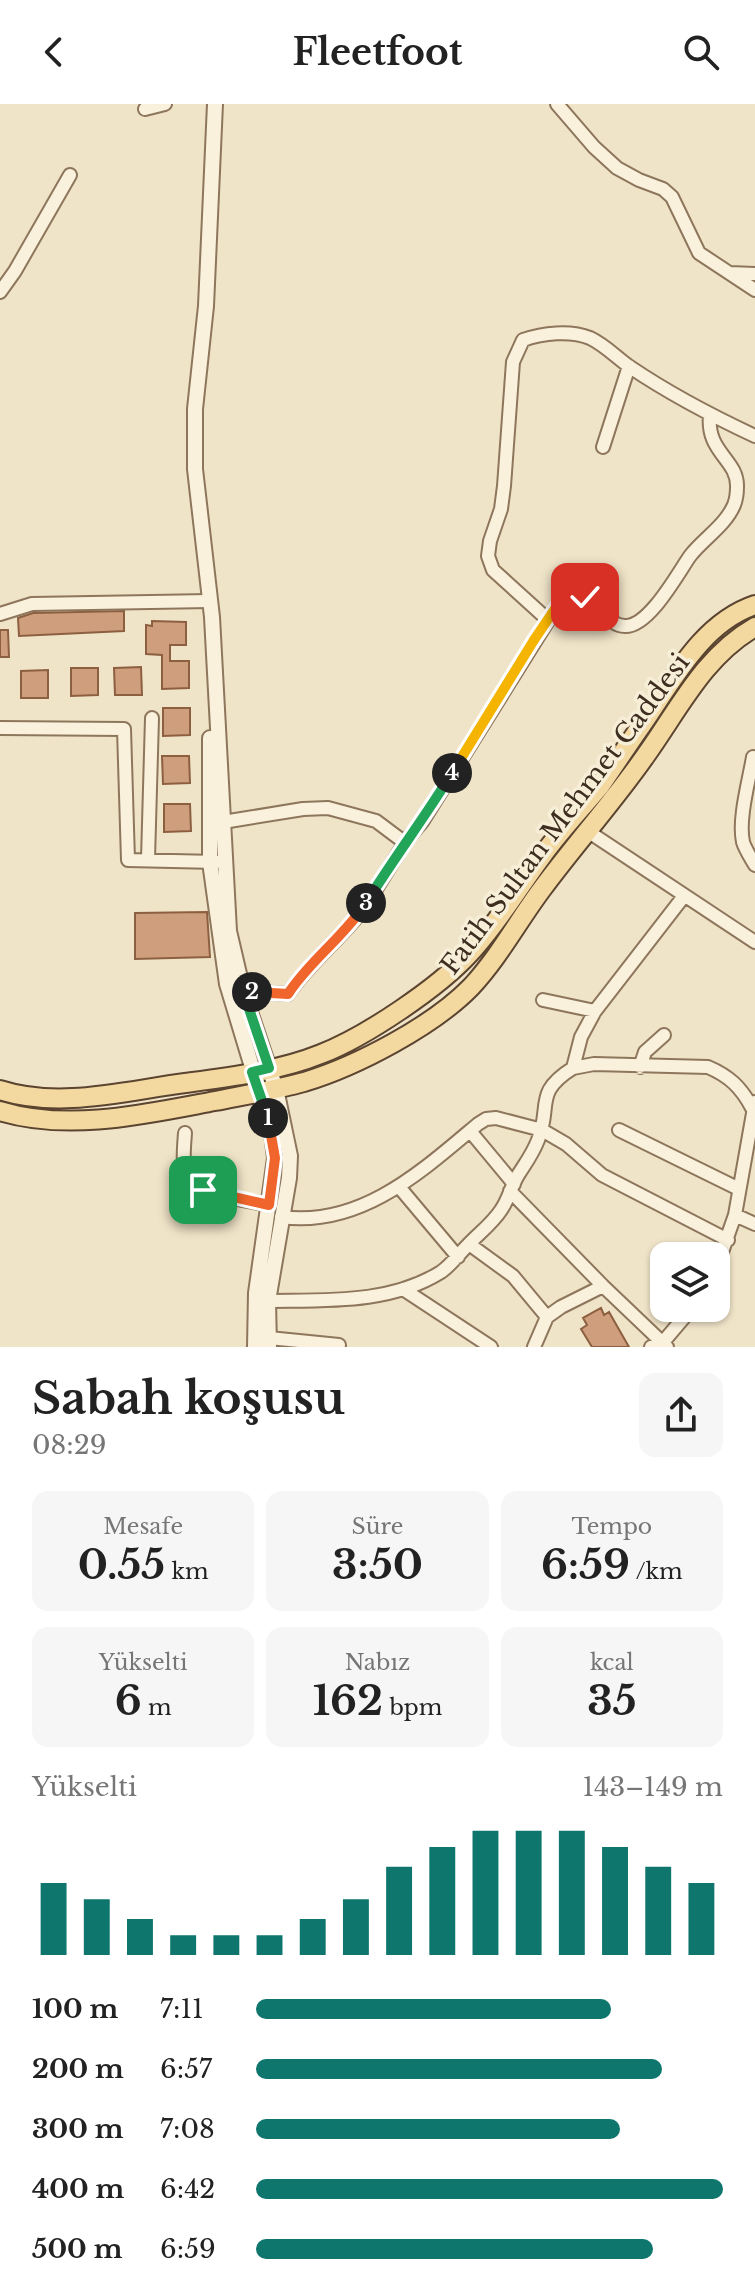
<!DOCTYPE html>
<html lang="tr">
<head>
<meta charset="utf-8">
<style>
  body { margin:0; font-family:"Libre Baskerville",serif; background:#f6f6f6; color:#222; height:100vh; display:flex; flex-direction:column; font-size:30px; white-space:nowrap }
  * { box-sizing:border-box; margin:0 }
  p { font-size:26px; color:#767676 }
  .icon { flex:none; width:44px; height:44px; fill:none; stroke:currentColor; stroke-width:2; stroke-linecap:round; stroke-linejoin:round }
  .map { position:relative; height:1243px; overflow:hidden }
  .panel { display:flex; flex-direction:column; background:#fff; flex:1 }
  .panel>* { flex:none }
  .fabs { position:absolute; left:650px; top:1138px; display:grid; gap:16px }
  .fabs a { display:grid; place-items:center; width:80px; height:80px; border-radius:16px; background:#fff; box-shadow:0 2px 6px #0004; font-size:40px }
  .pin { position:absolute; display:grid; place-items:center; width:68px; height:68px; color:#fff; margin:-34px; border-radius:16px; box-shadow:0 4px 12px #0006 }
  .km { position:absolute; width:40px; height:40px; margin:-20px; border-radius:50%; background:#222; color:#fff; font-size:22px; line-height:40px; text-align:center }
  .round { display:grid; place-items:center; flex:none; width:84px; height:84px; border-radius:16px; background:#f6f6f6 }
  .headline { display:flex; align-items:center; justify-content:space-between; height:136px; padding:0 32px }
  h1 { font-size:44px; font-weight:700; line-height:60px }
  .figures { display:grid; grid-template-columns:repeat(3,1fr); gap:12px; height:136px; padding:8px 32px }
  .figures div { display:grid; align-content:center; border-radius:16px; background:#f6f6f6; text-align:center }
  .figures b { font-size:40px; font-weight:700 }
  .figures small { font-size:22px; font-weight:400 }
  .figures p { font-size:22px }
  .chart { height:224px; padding:16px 32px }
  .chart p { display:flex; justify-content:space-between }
  .chart svg { width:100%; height:144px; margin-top:8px; stroke:#0f766e; stroke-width:6 }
  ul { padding:0 32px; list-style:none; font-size:26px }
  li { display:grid; grid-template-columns:128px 96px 1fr; align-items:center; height:60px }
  li i { height:20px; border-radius:10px; background:#0f766e }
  header { display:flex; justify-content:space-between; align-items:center; height:104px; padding:0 32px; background:#fff; font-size:36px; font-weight:700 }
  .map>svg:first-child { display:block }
  .building { fill:#cf9f7d; stroke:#8d5f41; stroke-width:2 }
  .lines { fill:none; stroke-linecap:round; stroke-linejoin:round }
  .minor-casing { stroke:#8d765c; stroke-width:16 }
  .tertiary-casing { stroke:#8d765c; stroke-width:18 }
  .primary-casing { stroke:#5b4430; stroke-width:22 }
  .minor { stroke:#faf1dc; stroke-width:12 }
  .tertiary { stroke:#faf1dc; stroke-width:14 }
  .primary { stroke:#f3d9a0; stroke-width:18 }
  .split-1-casing { stroke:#fff; stroke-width:16 }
  .split-2-casing { stroke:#fff; stroke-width:16 }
  .split-3-casing { stroke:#fff; stroke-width:16 }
  .split-4-casing { stroke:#fff; stroke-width:16 }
  .split-5-casing { stroke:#fff; stroke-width:16 }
  .split-6-casing { stroke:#fff; stroke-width:16 }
  .split-1 { stroke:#f0652b; stroke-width:10 }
  .split-2 { stroke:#22a559; stroke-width:10 }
  .split-3 { stroke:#f0652b; stroke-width:10 }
  .split-4 { stroke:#22a559; stroke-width:10 }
  .split-5 { stroke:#f5b400; stroke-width:10 }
  .split-6 { stroke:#f5b400; stroke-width:10 }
  .labels { text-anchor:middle; stroke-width:7; stroke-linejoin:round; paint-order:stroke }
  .street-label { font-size:26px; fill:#3d2e20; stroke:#f7eed8 }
</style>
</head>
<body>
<header><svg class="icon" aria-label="back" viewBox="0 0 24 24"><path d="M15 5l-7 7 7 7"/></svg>Fleetfoot<svg class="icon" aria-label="search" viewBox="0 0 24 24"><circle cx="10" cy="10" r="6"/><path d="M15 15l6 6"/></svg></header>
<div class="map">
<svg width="755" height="1243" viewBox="0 0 755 1243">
  <rect width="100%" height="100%" fill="#f0e4c8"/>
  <path class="building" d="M124 507V527L19 532 18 514 33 509Z
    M152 517 186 518V541H170V557H189V584L162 585V551L146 550V521L152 522Z
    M0 526H8L9 553H0Z
    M141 563 142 591H115L114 564Z
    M71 564H98V591L71 592Z
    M48 566V594H21V567Z
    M163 604H190V631L163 632Z
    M162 652H189L190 679 163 680Z
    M164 700H190L191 727 164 728Z
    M207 808 210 853 135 855V809Z
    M601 1204 604 1211 609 1208 629 1243H592L581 1225 587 1221 583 1214Z"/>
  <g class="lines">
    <defs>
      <path id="minor" d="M557 0 594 43 617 64 639 76 663 85 672 93 699 149 755 186
        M145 5 165 0
        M730 169 755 170
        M0 188 15 167 70 71
        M603 343 629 262
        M0 510 32 500 210 497
        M547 515 493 466 488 452 490 437 501 405 504 382 513 258 523 236C543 229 570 226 590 234 605 241 617 254 630 263 670 290 712 312 755 332
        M0 624 124 625 128 756 217 758
        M755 654 753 653C749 677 738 715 743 738 745 745 751 754 755 761
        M223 718 303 705 328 704 376 717 404 738
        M589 728 755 838
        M148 755 152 614
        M243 887 288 890C307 862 333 841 355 815 380 785 395 747 422 718L563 493C601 484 602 522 625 522 649 523 678 469 690 452 703 435 725 422 734 401 736 396 737 389 737 383 738 355 706 349 710 311
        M543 896 595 907
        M640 963 645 948 664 931
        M573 964 594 960 708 963C729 972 741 983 752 1004
        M619 1026 739 1085
        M470 1027 514 1080
        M185 1029C184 1044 181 1065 190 1078 200 1091 252 1097 269 1101
        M400 1084 458 1153
        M510 1087 603 1182 667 1243
        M735 1111 755 1120
        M281 1113C360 1124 421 1068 478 1020L486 1015 496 1014 542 1026 566 1040 602 1071 728 1136
        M469 1140 513 1172 547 1213
        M716 1165 735 1111 755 998
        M403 1185 491 1243
        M268 1197C327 1196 390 1200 441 1168 451 1161 459 1150 467 1142 478 1130 492 1120 501 1106 509 1095 512 1079 520 1068 527 1057 533 1049 538 1036 552 1002 533 989 573 964L581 933 595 907 684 792
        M269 1234 339 1241
        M534 1243 547 1213 561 1203 603 1182
        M651 1243 664 1237 692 1204"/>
      <path id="tertiary" d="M215 0 206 202 195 305V365L212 513 229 827 243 887 276 985 290 1052 289 1074 268 1197 269 1243
        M210 634V758L227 880 272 1029 275 1054 256 1189 255 1243"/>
      <path id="primary" d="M0 986C59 1005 124 987 185 979 230 973 279 967 321 950 365 933 438 884 470 849 498 819 518 784 542 752 560 727 581 705 600 682 614 662 627 642 641 622 672 578 701 519 755 501
        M0 1007C69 1028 146 1010 215 997 245 991 275 986 304 978 357 962 433 922 471 883 499 853 518 817 542 785 576 739 614 697 646 651 679 605 704 552 755 523"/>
    </defs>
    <use href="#minor" class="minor-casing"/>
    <use href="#tertiary" class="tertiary-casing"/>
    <use href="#primary" class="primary-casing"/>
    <use href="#minor" class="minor"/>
    <use href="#tertiary" class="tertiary"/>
    <use href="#primary" class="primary"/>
  </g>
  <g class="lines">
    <defs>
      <path id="split-1" d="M203 1086 269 1101 275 1054 268 1014"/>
      <path id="split-2" d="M252 888 243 887 269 964 252 968 268 1014"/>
      <path id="split-3" d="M252 888 288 890C310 856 344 833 366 799"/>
      <path id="split-4" d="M366 799C394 754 425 713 452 669"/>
      <path id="split-5" d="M452 669 534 536"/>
      <path id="split-6" d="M534 536 563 493 575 490 585 493"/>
    </defs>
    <use href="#split-1" class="split-1-casing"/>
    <use href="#split-2" class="split-2-casing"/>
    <use href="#split-3" class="split-3-casing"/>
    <use href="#split-4" class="split-4-casing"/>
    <use href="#split-5" class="split-5-casing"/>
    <use href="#split-6" class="split-6-casing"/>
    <use href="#split-1" class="split-1"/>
    <use href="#split-2" class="split-2"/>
    <use href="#split-3" class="split-3"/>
    <use href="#split-4" class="split-4"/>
    <use href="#split-5" class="split-5"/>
    <use href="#split-6" class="split-6"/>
  </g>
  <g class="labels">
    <g class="street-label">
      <text transform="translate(565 710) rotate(-53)" y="9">Fatih Sultan Mehmet Caddesi</text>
    </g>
  </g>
</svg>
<div class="fabs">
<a><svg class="icon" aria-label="layers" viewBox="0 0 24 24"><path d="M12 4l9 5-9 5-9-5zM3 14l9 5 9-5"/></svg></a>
</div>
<div class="pin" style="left:203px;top:1086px;background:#1e9e55"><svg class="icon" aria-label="arrive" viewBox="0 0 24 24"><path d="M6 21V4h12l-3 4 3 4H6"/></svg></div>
<div class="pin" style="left:585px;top:493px;background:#d93025"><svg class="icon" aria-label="check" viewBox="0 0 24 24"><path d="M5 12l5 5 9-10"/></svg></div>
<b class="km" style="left:268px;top:1014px">1</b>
<b class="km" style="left:252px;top:888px">2</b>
<b class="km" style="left:366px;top:799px">3</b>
<b class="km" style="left:452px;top:669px">4</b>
</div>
<section class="panel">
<div class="headline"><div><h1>Sabah koşusu</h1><p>08:29</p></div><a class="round"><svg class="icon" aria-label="share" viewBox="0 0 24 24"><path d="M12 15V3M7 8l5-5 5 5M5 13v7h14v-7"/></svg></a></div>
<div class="figures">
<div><p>Mesafe</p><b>0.55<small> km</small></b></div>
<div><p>Süre</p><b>3:50</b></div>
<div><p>Tempo</p><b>6:59<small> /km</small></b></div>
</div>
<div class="figures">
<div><p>Yükselti</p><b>6<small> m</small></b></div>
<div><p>Nabız</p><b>162<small> bpm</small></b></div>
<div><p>kcal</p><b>35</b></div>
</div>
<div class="chart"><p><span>Yükselti</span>143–149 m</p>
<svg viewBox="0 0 160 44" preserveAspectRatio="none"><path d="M5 44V22M15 44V27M25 44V33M35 44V38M45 44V38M55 44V38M65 44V33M75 44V27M85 44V17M95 44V11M105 44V6M115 44V6M125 44V6M135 44V11M145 44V17M155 44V22"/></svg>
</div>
<ul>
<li><b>100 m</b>7:11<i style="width:76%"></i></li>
<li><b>200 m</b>6:57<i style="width:87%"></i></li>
<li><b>300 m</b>7:08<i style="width:78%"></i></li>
<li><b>400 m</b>6:42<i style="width:100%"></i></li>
<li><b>500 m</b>6:59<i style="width:85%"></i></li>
</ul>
</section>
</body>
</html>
